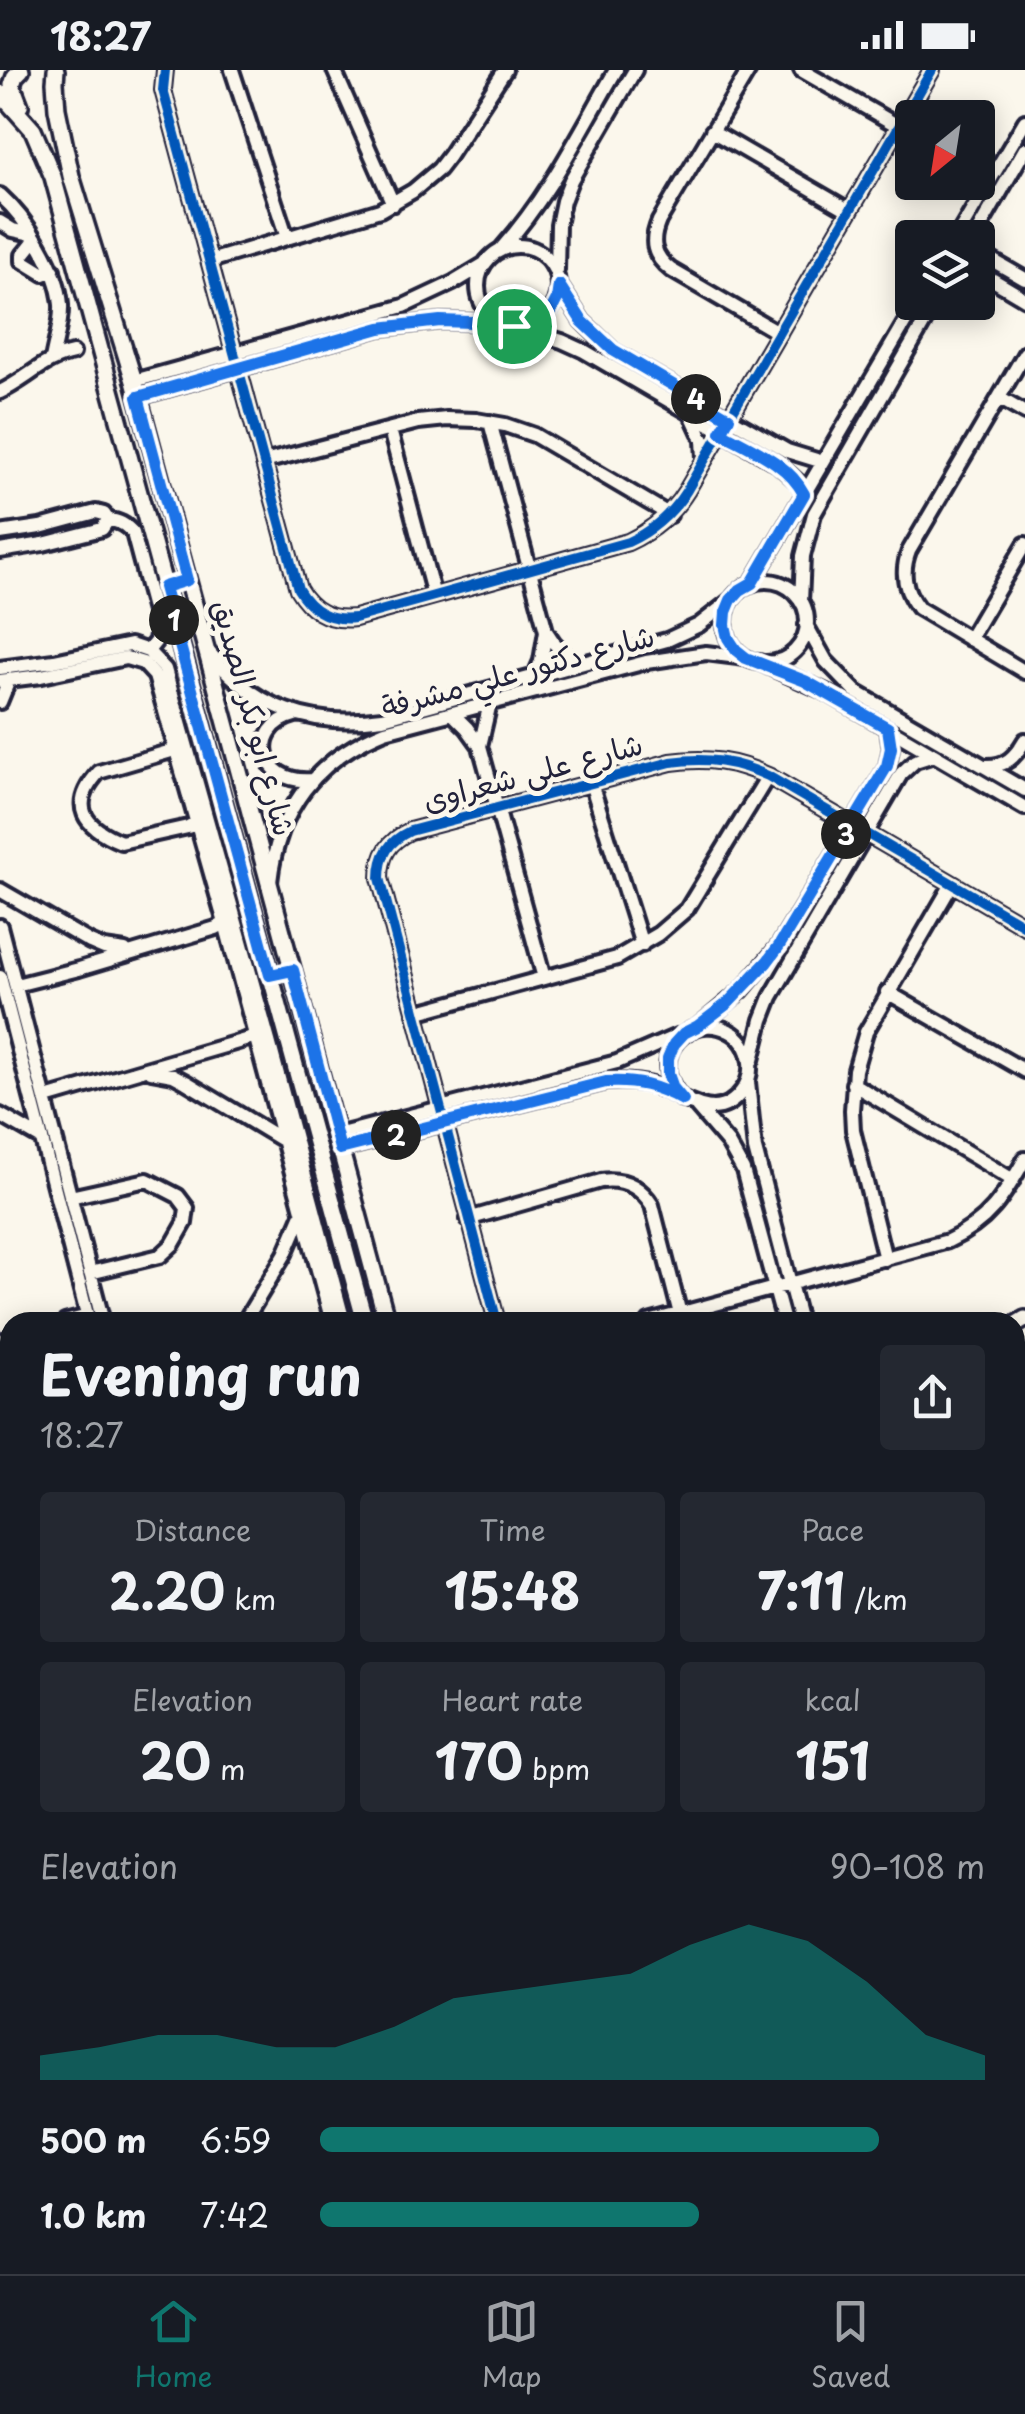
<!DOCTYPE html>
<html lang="en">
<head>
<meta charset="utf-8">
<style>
  body { margin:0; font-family:"Playpen Sans","Playpen Sans Arabic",sans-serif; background:#242831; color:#f1f3f6; height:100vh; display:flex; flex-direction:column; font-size:38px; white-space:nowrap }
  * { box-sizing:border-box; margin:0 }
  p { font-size:32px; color:#9ea1a6 }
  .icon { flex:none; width:55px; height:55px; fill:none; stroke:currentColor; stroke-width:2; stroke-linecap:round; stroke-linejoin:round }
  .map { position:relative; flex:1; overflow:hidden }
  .drawer { position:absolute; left:0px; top:1242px; width:1025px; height:962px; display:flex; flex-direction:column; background:#171b24; border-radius:30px 30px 0 0; box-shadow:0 5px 25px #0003 }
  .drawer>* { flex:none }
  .needle { width:65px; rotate:210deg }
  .buttons { position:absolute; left:895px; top:30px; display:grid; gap:20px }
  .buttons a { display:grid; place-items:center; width:100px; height:100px; border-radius:10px; background:#171b24; box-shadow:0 5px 25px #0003; font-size:50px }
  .pin { position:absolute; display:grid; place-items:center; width:85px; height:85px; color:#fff; margin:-42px; border:5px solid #fff; border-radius:50%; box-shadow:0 2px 10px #0007 }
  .km { position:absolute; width:50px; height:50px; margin:-25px; border-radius:50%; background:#222; color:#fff; font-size:28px; line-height:50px; text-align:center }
  .round { display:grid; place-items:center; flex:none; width:105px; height:105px; border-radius:10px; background:#242831 }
  .summary { display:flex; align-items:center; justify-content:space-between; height:170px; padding:0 40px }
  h1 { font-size:55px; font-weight:700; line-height:75px }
  .figures { display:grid; grid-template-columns:repeat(3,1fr); gap:15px; height:170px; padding:10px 40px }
  .figures div { display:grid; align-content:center; border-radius:10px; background:#242831; text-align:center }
  .figures b { font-size:50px; font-weight:700 }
  .figures small { font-size:28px; font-weight:400 }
  .figures p { font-size:28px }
  .chart { height:280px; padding:20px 40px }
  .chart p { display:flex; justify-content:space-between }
  .chart svg { width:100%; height:180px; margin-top:10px; fill:#0f766e; opacity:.7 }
  ul { padding:0 40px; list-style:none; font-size:32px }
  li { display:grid; grid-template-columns:160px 120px 1fr; align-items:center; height:75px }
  li i { height:25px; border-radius:12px; background:#0f766e }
  .status { display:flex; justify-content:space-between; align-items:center; height:70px; padding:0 50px; background:#171b24; direction:ltr }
  .status svg { height:28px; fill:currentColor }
  .dock { display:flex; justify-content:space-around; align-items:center; height:140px; border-top:2px solid #363941; background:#171b24; font-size:28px; color:#9ea1a6 }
  .dock a { display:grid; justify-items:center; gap:5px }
  .dock .selected { color:#0f766e }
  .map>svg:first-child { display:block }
  .built { fill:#ebe7df }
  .garden { fill:url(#garden-furrows); stroke:#7e7d87; stroke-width:2.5 }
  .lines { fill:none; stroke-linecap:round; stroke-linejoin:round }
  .minor-casing { stroke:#22223b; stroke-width:20 }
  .major-casing { stroke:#22223b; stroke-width:22 }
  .minor { stroke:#fbf7ec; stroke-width:12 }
  .major { stroke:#fbf7ec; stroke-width:15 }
  .cycleway-casing { stroke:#fbf7ec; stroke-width:16 }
  .cycleway { stroke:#0057b8; stroke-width:10 }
  .route-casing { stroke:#fff; stroke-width:20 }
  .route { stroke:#1a73e8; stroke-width:12 }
  .labels { text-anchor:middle; stroke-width:10; stroke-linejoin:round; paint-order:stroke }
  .street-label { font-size:30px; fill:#22223b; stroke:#fbf7ec }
</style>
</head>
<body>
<div class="status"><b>18:27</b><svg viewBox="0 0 49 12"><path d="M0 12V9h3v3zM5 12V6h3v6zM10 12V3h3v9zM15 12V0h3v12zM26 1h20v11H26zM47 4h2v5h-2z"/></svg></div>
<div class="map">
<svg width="1025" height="2204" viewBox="0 0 1025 2204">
  <defs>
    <pattern id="garden-furrows" width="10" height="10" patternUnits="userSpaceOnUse" patternTransform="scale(2.5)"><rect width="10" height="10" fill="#dbd8d3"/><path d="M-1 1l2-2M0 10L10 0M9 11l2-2" fill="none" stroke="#bcb9b6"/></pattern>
  </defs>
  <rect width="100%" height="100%" fill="#fbf7ec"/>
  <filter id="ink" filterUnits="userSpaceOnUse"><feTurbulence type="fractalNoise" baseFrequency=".01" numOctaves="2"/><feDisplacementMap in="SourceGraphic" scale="20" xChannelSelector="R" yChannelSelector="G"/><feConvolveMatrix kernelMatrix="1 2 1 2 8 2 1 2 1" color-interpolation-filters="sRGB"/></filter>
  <g filter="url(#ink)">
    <path class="built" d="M1025 1261V1511L1015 1513V1267Z
      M10 1549V1775L0 1777V1552Z"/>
    <path class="garden" d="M1025 1898V2010L1015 2013V1900Z"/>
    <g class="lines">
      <defs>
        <path id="minor" d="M165 0 163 20 298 519C311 541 329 551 355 548L628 472C654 460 672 444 687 420L932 0
          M232 0 287 168
          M334 0 393 134
          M749 0 659 151C650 172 653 186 671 200L779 263
          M801 0 912 64
          M712 61 850 141
          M0 125C27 149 58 198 61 235 62 253 55 272 52 290
          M0 152 13 160 31 164
          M956 168 1025 51
          M974 168 1025 79
          M35 170 23 185V191L44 204 53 200
          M478 216a40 40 0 1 1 80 0a40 40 0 1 1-80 0Z
          M502 178C549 126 581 60 616 0
          M978 182 1025 209
          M210 191 380 140 413 121 439 99 449 86 505 0
          M557 200 558 155 563 131 571 110 635 0
          M978 201 1025 229
          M559 215 582 251 613 281 787 381 823 392
          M515 257 562 271 584 281 778 394 798 412 805 424
          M1025 283 909 481C901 502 904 520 918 538L1025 602
          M134 311 404 236 453 213 483 195
          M0 322C26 310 45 288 73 283
          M139 327 380 258 441 251 501 253
          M999 328 1025 343
          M692 346 703 370 704 388
          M490 352 546 561 554 573 575 595
          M390 360 434 526
          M264 392 418 352 447 349 476 350 505 355 534 365 670 445
          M0 463 40 457 96 442 104 444 108 450C119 451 125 454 133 463L158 557 156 571 148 581
          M0 481 43 474 102 459 108 450
          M725 552a41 41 0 1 1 82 0a41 41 0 1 1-82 0Z
          M752 513 917 232
          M801 532 803 486 814 444 936 232
          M806 555 826 591 856 622 1025 720
          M969 569 1025 474
          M209 582C255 639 311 658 383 648L667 570 699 555 731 530
          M759 592 826 622 1025 738
          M0 598 54 591 130 575 148 581 165 599 269 971 344 1252
          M535 605 541 591 546 561
          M0 611 41 606 126 588 143 593 155 606 225 853 332 1252
          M0 632 9 610
          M452 643 467 658 480 676 544 908
          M295 645C248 657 259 714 311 710
          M480 676 490 633
          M175 677 168 682 99 702C68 736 84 757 121 772L188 757 197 752
          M985 696C1006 697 1015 687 1025 670
          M591 713 642 875
          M270 812C278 738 316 689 385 661L646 592 706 583 746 588
          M0 820 90 872 104 878 125 881
          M0 856 103 1252
          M0 907 89 1252
          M16 915 79 899 216 858 225 853
          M887 922 1025 1001
          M415 943 617 888 658 864 687 839 768 706
          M699 956 742 920 779 876 887 697 891 678 888 658
          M752 990 762 950 771 927 901 704 915 691 934 685
          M151 1001 173 1005 186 1012 284 1071
          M748 1012 755 1079 800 1252
          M853 1014 1013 1110
          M46 1028 245 970 255 965
          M697 1037 728 1073 743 1100 784 1252
          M0 1045 42 1069
          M337 1065 617 992 677 966
          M341 1079 606 1012C622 1011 637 1011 652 1015 683 1024 715 1058 742 1021 749 1012 751 1002 750 992 748 979 741 967 729 961 700 944 662 970 668 1003 670 1014 676 1022 683 1030
          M70 1127 147 1110 178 1126 187 1138 185 1153 173 1174 160 1186 90 1203
          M468 1149 601 1111C623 1108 640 1116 652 1135L680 1244
          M885 1189 853 1060 852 1040 855 1000 866 962 952 814
          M65 1252 88 1246
          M244 1252 285 1184 303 1142
          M497 1252 380 808C380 785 389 771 410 761L671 692C707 687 735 691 768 706L1025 856
          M649 1252 948 1171C989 1152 1003 1128 1025 1089
          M0 1271 10 1268
          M0 1285 10 1282
          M6 1304 10 1321
          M0 1501 10 1499
          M0 1514 10 1511
          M1015 1532 1025 1535
          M1015 1646 1025 1652
          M1015 1766 1025 1763
          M10 1807V1832
          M0 1854 10 1894
          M1015 1894 1025 1892
          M0 1906 10 1903
          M1015 2025 1025 2022
          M1015 2127 1025 2124
          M1015 2152 1025 2145
          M94 2195 97 2204
          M115 2195 121 2204
          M367 2195 369 2204
          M478 2195 480 2204
          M496 2195 499 2204
          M605 2195 607 2204
          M928 2195 942 2204
          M431 2204 450 2195
          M512 2204 521 2195
          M965 2204 978 2195"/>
        <path id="major" d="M56 0 55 12 57 39 71 106 134 311 387 1252
          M0 23 33 60 53 107 365 1252
          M20 36 12 15 15 6 21 0
          M1015 1255 1025 1249
          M1015 1517 1025 1514
          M0 1537 10 1535
          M0 1793 10 1791"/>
      </defs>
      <use href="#minor" class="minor-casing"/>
      <use href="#major" class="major-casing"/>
      <use href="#minor" class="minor"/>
      <use href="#major" class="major"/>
      <defs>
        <path id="cycleway" d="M165 0 163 20 298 519C311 541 329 551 355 548L628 472C654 460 672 444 687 420L932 0
          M497 1252 380 808C380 785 389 771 410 761L671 692C707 687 735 691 768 706L1025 856"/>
      </defs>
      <use href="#cycleway" class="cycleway-casing"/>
      <use href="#cycleway" class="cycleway"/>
    </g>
  </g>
  <g class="lines" filter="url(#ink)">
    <defs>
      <path id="route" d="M559 215 582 251 613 280 729 348 721 362C751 379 787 392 804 424L752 513 740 520 731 530 726 542 725 555 728 568 736 580 746 588 805 611 888 658 891 678 887 696 779 876 767 892 728 933 698 956 684 963 674 974 668 988V1004L673 1018 683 1030C658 1016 635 1010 606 1012L340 1079 293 900 270 905 164 517 187 510 138 327 380 258 440 251 501 253 514 256 528 255 541 250 551 241 557 229Z"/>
    </defs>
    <use href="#route" class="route-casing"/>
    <use href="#route" class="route"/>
  </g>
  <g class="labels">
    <g class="street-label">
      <text transform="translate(518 602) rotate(-15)" y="10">شارع دكتور علي مشرفة</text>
      <text transform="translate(253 648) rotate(75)" y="10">شارع ابو بكر الصديق</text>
      <text transform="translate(533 703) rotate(-15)" y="10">شارع على شعراوى</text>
    </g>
  </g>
</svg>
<div class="buttons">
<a><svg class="needle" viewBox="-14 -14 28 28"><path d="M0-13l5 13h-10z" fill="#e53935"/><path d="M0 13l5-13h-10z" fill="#9ea1a6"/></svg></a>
<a><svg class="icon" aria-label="layers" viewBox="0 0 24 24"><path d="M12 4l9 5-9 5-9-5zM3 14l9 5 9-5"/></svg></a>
</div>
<div class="pin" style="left:514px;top:256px;background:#1e9e55"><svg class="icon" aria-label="arrive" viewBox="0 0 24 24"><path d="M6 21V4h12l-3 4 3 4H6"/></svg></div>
<b class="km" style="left:174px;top:550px">1</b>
<b class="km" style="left:396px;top:1065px">2</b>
<b class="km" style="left:846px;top:764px">3</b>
<b class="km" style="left:696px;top:329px">4</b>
<section class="drawer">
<div class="summary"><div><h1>Evening run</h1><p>18:27</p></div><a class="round"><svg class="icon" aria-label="share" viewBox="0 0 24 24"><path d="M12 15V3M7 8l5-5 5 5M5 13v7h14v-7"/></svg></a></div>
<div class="figures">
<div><p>Distance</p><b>2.20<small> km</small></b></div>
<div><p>Time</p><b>15:48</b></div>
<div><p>Pace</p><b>7:11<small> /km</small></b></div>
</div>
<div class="figures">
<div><p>Elevation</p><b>20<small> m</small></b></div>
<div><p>Heart rate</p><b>170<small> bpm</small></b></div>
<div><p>kcal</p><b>151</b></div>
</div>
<div class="chart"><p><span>Elevation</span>90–108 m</p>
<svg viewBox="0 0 160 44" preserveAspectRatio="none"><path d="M0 44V38L10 36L20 33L30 33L40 36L50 36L60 31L70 24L80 22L90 20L100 18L110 11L120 6L130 10L140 20L150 33L160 38V44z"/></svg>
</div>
<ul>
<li><b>500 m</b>6:59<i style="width:84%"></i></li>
<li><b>1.0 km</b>7:42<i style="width:57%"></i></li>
</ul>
</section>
</div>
<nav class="dock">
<a class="selected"><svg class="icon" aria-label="home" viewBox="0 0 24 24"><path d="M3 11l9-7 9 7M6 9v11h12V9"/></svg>Home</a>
<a><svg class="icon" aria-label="map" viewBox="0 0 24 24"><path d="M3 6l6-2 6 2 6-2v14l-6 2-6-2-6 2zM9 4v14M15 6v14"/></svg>Map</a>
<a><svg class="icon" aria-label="saved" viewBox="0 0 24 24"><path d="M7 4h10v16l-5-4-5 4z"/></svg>Saved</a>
</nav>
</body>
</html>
